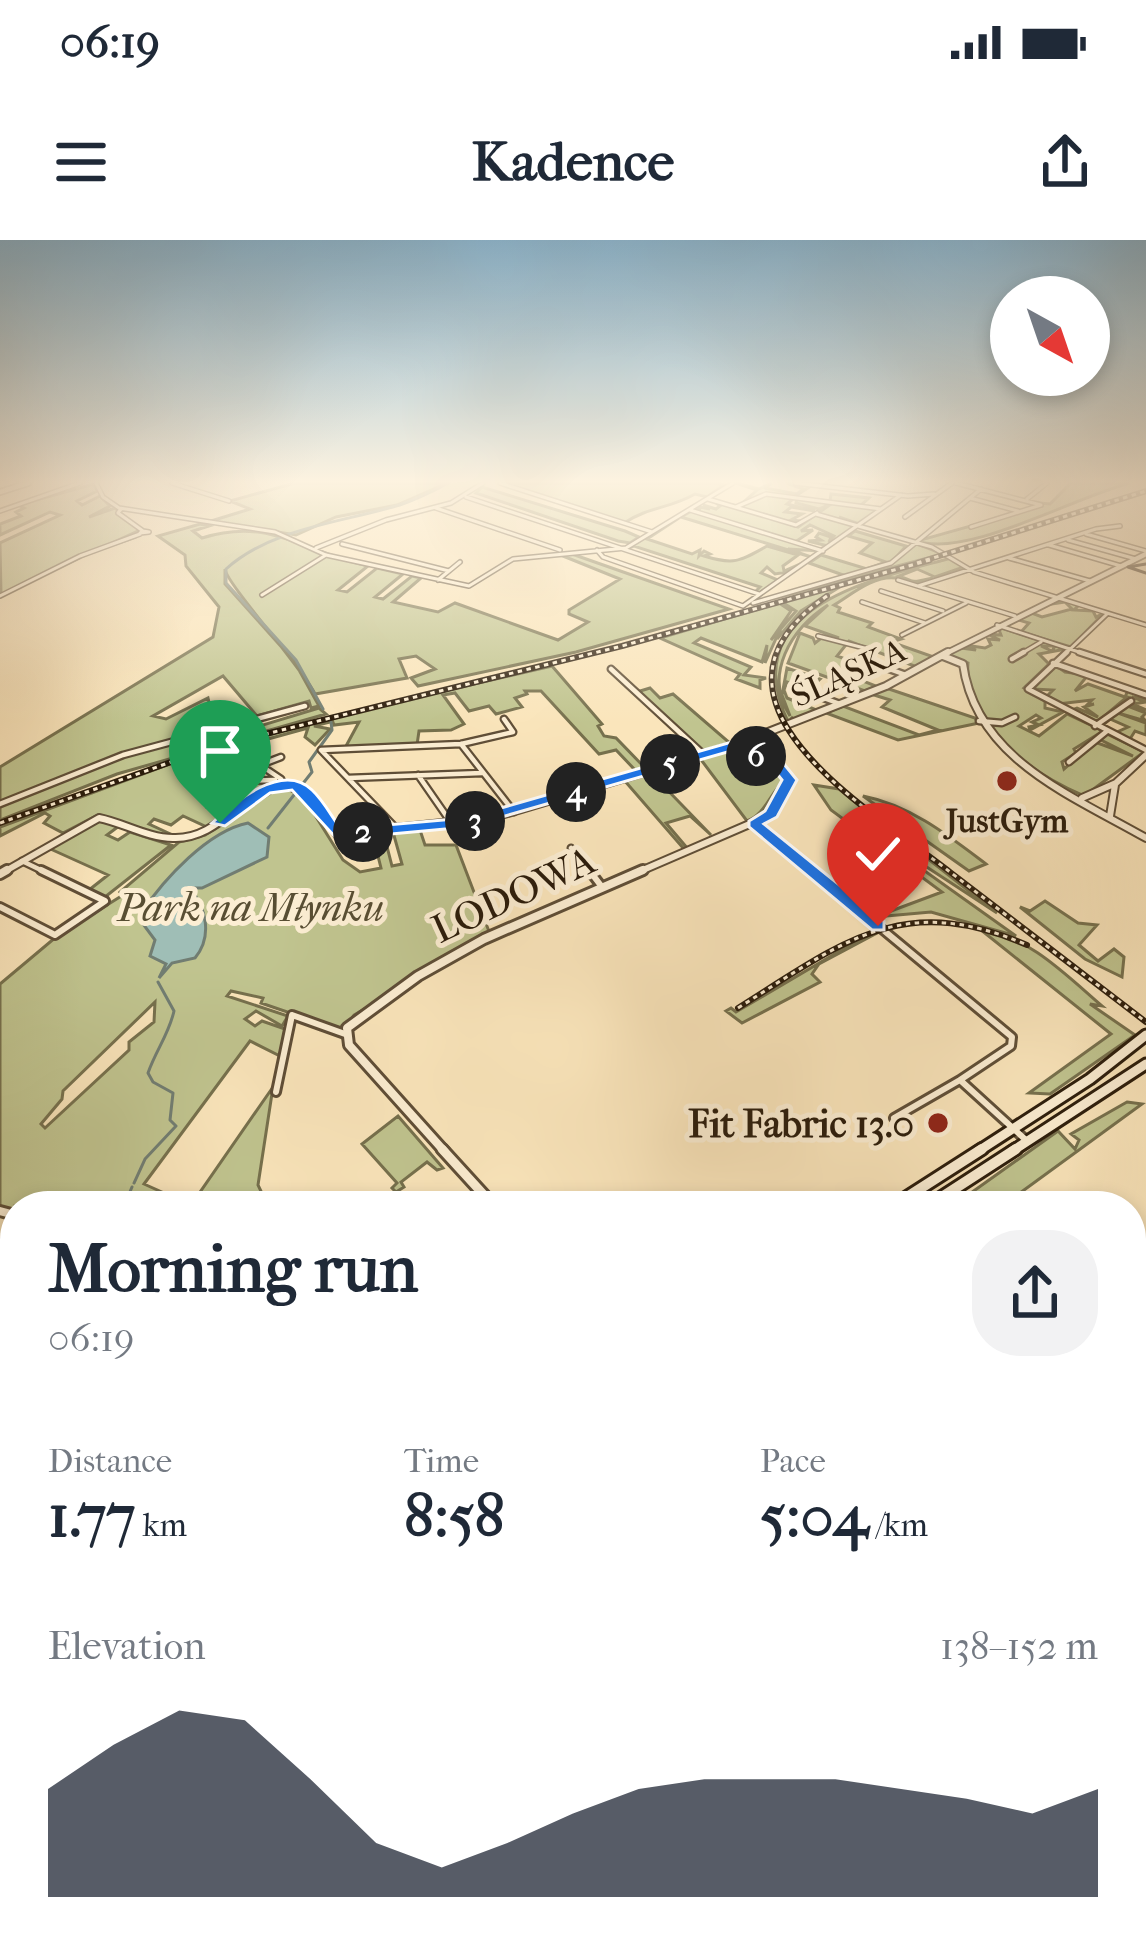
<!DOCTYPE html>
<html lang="en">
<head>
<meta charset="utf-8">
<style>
  body { margin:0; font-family:"IM FELL French Canon",serif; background:#f2f2f3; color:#1f2937; height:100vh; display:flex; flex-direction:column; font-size:45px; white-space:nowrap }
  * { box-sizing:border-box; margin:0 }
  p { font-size:39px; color:#747a83 }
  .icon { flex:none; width:66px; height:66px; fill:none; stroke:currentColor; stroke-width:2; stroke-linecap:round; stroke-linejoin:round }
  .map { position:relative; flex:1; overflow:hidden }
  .details { position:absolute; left:0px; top:951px; width:1146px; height:771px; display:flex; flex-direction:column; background:#fff; border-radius:48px 48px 0 0; box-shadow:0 6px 18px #0003 }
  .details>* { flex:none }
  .needle { width:78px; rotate:140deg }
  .tools { position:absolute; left:990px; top:36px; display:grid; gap:24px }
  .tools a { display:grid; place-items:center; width:120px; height:120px; border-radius:50%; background:#fff; box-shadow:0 6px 18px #0003; font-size:60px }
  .pin { position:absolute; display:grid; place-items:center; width:102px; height:102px; color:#fff; margin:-123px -51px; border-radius:50% 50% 50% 0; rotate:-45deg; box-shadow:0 0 12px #0007 }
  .pin .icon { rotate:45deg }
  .km { position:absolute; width:60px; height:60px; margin:-30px; border-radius:50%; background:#222; color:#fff; font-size:33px; line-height:60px; text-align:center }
  .round { display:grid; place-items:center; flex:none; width:126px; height:126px; border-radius:48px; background:#f2f2f3 }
  .overview { display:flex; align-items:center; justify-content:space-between; height:204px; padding:0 48px }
  h1 { font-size:66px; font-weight:700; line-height:90px }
  .metrics { display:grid; grid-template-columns:repeat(3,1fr); gap:18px; height:204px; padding:12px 48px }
  .metrics div { display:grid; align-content:center }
  .metrics b { font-size:60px; font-weight:700 }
  .metrics small { font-size:33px; font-weight:400 }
  .metrics p { font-size:33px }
  .chart { height:336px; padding:24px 48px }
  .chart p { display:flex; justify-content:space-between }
  .chart svg { width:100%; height:216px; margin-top:12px; fill:#111827; opacity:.7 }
  .status { display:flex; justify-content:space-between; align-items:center; height:84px; padding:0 60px; background:#fff; direction:ltr }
  .status svg { height:33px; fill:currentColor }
  header { display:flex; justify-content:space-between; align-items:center; height:156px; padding:0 48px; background:#fff; font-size:54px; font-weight:700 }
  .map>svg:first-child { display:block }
  .green { fill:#c0c48f; stroke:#76704d; stroke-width:3; fill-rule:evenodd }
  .water { fill:#9fbeb6; stroke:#717d72; stroke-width:3 }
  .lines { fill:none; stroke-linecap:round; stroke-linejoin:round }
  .stream { stroke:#717d72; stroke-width:3 }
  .minor-far3-casing { stroke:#5f4e37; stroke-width:6 }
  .minor-far2-casing { stroke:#5f4e37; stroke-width:9 }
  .minor-far1-casing { stroke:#5f4e37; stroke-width:12 }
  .minor-casing { stroke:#5f4e37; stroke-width:14 }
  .tertiary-far4-casing { stroke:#5f4e37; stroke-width:8 }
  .tertiary-far3-casing { stroke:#5f4e37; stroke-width:10 }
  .tertiary-far2-casing { stroke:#5f4e37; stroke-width:14 }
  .tertiary-far1-casing { stroke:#5f4e37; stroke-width:15 }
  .tertiary-casing { stroke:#5f4e37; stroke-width:18 }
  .secondary-far2-casing { stroke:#2b1c0b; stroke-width:15 }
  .secondary-far1-casing { stroke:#2b1c0b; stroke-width:16 }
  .secondary-casing { stroke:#2b1c0b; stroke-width:20 }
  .minor-far3 { stroke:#fceed3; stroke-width:3 }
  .minor-far2 { stroke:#fceed3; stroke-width:4.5 }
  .minor-far1 { stroke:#fceed3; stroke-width:6 }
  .minor { stroke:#fceed3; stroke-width:8 }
  .tertiary-far4 { stroke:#fceed3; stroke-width:4.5 }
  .tertiary-far3 { stroke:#fceed3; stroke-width:6 }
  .tertiary-far2 { stroke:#fceed3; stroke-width:8 }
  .tertiary-far1 { stroke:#fceed3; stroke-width:9 }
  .tertiary { stroke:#fceed3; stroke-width:12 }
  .secondary-far2 { stroke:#fceed3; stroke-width:9 }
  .secondary-far1 { stroke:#fceed3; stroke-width:10 }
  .secondary { stroke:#fceed3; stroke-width:14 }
  .tram { stroke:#2b1c0b; stroke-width:3 }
  .rail-casing { stroke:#2b1c0b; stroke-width:6 }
  .rail { stroke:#fceed3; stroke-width:3; stroke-dasharray:4.5; stroke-linecap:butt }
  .route { fill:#1a73e8; stroke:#fff; stroke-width:3 }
  .poi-dot { fill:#8f2418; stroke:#fceed3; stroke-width:4.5 }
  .labels { text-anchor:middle; stroke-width:10; stroke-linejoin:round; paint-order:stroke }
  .far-street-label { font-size:33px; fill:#2b1c0b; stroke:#fceed3 }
  .far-poi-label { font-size:33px; font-weight:bold; fill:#2b1c0b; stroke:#fceed3 }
  .street-label { font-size:39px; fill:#2b1c0b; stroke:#fceed3 }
  .park-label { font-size:39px; font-style:italic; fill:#584e33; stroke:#fceed3 }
  .poi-label { font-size:39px; font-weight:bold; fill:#2b1c0b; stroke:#fceed3; text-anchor:end }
</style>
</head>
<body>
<div class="status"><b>06:19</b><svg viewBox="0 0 49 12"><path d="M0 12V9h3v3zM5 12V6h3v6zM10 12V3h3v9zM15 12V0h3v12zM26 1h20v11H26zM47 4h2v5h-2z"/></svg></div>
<header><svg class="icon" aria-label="menu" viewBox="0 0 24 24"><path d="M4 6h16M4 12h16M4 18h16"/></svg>Kadence<svg class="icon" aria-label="share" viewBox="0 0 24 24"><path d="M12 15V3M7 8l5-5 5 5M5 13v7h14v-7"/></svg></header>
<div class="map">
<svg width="1146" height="1720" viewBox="0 0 1146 1720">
  <rect width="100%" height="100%" fill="#fae5bb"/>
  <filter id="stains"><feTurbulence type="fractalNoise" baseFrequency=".00167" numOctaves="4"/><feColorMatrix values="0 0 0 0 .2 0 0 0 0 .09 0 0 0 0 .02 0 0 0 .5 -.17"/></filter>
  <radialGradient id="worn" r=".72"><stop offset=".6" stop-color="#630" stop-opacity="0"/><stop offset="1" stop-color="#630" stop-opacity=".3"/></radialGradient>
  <path class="green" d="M295 243H447L397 265 336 277 296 295 211 281 250 269 230 261Z
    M501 243H714L724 245 707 257 695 254C669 269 650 266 624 283Z
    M736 243 759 249 772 243 765 248 797 254 803 249 787 243 811 246 794 257 768 254 793 259 787 264 815 271 791 267 785 272 802 274 791 280 801 281 799 284H789L798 287 834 262 819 269 796 263 797 258 830 261 831 254 869 258 861 265 878 270 859 284 839 277 856 286 822 309 824 305 808 301 821 300 816 297 819 293 831 297 829 302 834 296 810 285 801 291 813 290 795 302 820 311 788 309 811 317 681 277 697 268 699 272 700 267 710 269 703 265 716 269 720 266 715 262 739 266 757 250Z
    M1071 243H1130C1074 257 968 318 917 301L1042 266 1040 263 1050 264Z
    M94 244 97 251 77 261 82 265 100 256 110 266 89 277 115 268 140 290 103 307 136 297 92 312 1 355 0 303 60 275 50 272 0 295V284L21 276 16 272 24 268 18 265Z
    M482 247 625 291 639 297 630 303 618 301 476 253Z
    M679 278 647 299 692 314 700 310 699 316 704 311 710 314 704 316C733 325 739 322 767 306L798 315 783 326 784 331 809 320 781 340 787 332 775 334 767 327 761 333 778 340 760 353 755 352 760 347 634 306 626 309Z
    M200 284 209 286 193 291 202 298C269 277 300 310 368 326L338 350 347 352 377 328 403 334 375 357 383 359 412 336 421 338 393 362 438 372 455 363 558 400 588 382 569 374V370L620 339 563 316 569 313 729 369 576 412 418 446 411 438 435 429 416 416 399 419 407 438 315 454C301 426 226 343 225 329V344L294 421 319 466 311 468 309 461 257 476 223 436 153 476 166 479 208 458 211 471 202 490 204 496 230 495 319 468 326 474 117 534 0 580V527L213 397 219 367 186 326 185 315 158 296Z
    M855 291 906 306 890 324 915 303 943 314 772 359 846 336 809 323 821 315 867 329 886 322 860 313 872 303 848 296Z
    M951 318 964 327 935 337 917 329 899 336 914 342 933 338C916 345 913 340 896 338 874 335 852 354 834 365L840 368 838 372 872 383 868 387 901 399 891 402 934 417 917 427 849 401 837 416 862 425 850 436 876 446 865 451 788 423 800 393 813 398 815 403 824 396 839 398 805 386 828 365C791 388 763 435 790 476L782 455 787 428 820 439 808 450 787 442 784 450 787 458 819 471 796 481 791 477 794 481 789 484C730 365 880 338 951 318Z
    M843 345 801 371 777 399 783 383 765 423 767 405 762 422 701 398 694 403 751 427 744 435 766 438 760 440V448L736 439 740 434 660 398 779 363 791 371 771 400 796 371 782 362Z
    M1062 357 1078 366 1074 370 1093 371 1096 377 1103 374 1071 407 1021 392 1029 383 1015 379 1029 372 1042 377 1072 369 1065 362 1045 365Z
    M998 387 1048 403 1053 406H1041L1052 411 1055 406 1066 409 1039 414 1049 424 1024 448 1045 461V468L1063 472 1030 490 1029 487 1039 485 1032 482 1041 478 1036 475 1019 486 1039 496 1067 474 1103 491 1074 509 1076 513 1062 522 1064 529 1095 502 1133 516 1099 499 1107 494 1144 512 1084 556C1033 534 963 486 968 423L947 415 961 408 976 410 965 405 985 408 991 405 988 399 1000 400 987 394 1001 395Z
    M1055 425 1065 432 1088 435 1075 451 1088 444 1125 457 1128 450 1146 455V459L1132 457 1146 462 1133 464 1146 470 1125 465 1146 473 1142 477 1146 481 1118 473 1146 483V495L1135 491 1130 499 1115 493 1128 487 1110 479 1103 485 1113 492 1099 485 1133 459 1127 457 1095 484 1069 471 1077 468 1098 477 1084 467 1094 464 1087 465 1092 460 1058 464 1046 457 1053 450 1033 449Z
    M552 426 602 484 598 486 604 496 616 498 647 530 637 532 616 510 599 514 541 451H525L527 454 515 458 522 467 496 474 489 466 469 471 455 453 443 455 464 484 451 490 419 491 417 505 345 508 359 482 334 485 331 477Z
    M650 448 660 458 673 454 731 504 702 512 637 452Z
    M886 448 975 478 979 483 898 500 826 473 843 466 919 495 938 490 882 467 890 460 871 454Z
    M328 478 330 482 314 486 330 489 315 505 305 497 308 488 232 509 224 542 271 541 253 556 234 554 208 568 223 576 207 587 183 576 171 585 154 579 149 584 177 597 133 589 98 575 63 593 44 583 50 576 45 573 0 596V587L186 518Z
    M735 508 787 539C770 550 767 574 747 581L699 517Z
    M650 532 711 595 690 576 666 583 688 609 683 608 624 540Z
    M814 545 839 549 997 673 890 603 898 612 1016 696 931 672 875 677 942 652 831 570Z
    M298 548 343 620 360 632 381 628 372 592 383 591 392 626 402 624 393 592 420 590 425 605H456L490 694 354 775 343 791 261 763 263 758 231 751 227 756 288 776 282 786 256 771 245 779 255 786 262 781 285 789 280 816 250 801 144 944 191 965 273 847 258 945 268 966H15V974L0 970V744L56 697 123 655 120 652 179 602 205 595 274 551ZM155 762 154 782 129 802V810L45 888 41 884 62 859 63 851Z
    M863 556C910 565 949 596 986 624L969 631Z
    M98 579 119 586 107 595 118 600 130 592 171 605 105 657 89 650 108 635 46 607Z
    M1045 661 1078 683 1097 685 1079 705 1098 721 1114 709 1124 717 1122 737 1085 719 1020 667 1030 671Z
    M877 689 879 692 819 724 812 734 820 742 742 783 726 771 731 768 736 772Z
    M981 690C1028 695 1068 737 1102 766L1090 764 1135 795 1050 854 1029 853 1111 794Z
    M1127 862 1142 864 1002 966 968 955 1058 891 1075 909 1079 900 1071 894Z
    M398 876 443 928 437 930 427 922 401 942 404 947 396 952 392 948 397 943 362 904Z
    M15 992V1097L0 1093V999L8 1001Z"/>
  <path class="water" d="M248 583 269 597 267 617 202 648H190C206 668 213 696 195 718L172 723 159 738 166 724 150 716 155 700 143 684 142 672C164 639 208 591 248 583Z"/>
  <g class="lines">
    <path class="stream" d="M323 469 296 420 226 343V329C272 288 339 283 396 266 414 261 432 251 449 243
      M268 588 312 532 309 522 332 490 331 482
      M134 943 145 919 176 886 170 880 173 853 153 842 148 833C156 810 169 794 174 771L158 742
      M124 966 132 947
      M0 1215 15 1195"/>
    <defs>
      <path id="minor-far3" d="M96 243 103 257 119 268 275 292 326 315 469 346 513 319 626 308 733 243
        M172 243 229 261
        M500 243 652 292
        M795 243 908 256 934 254
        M956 243 1041 265
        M466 257 759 354
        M970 258 1018 271
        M708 259 796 285 817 273
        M1027 259 1047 243
        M736 267 766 254 881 269
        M436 268 560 310
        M121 269 118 273 143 291
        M690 270 823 311
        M0 271 80 243
        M816 274 932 307 974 332 1146 385
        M905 277 952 243
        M971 287 1041 265
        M143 291 149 292 140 293Z
        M1086 294 1146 311
        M1068 300 1136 319
        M342 304 449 331
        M1049 305 1121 326
        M316 308 386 280 451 263 483 243
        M597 310 603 317 743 366 901 255
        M1009 318 1090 341
        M438 340 460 322
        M898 340 1015 376
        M918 346 1096 289 1120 286
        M881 351 943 371
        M262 355 326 315
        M0 356 80 316 140 294
        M862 362 925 383
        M753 363 891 323 981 249
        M997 385 1088 415
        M902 395 966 363
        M818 396 872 410
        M1019 415 1041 402
        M1064 415 1107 374"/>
      <path id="minor-far2" d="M1067 412 1028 449 1146 510
        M1079 412 1146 434
        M861 419 906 435
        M1012 419 1024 412
        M1053 423 1146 455
        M611 429 703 514
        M810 453 840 464
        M979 481 1002 483 1015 477
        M1095 486 1131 461
        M461 504 514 572
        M281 517 260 525 281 539
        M1069 522 1107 491
        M418 535 452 584
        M348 538 482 533
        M225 541 275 540
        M0 564 123 515 305 466
        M755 584 814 633
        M395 587 321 510 461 504 513 492 504 479
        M571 608 591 633
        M22 621 47 633"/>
      <path id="minor-far1" d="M589 630 602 647
        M811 630 1012 797 1011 806 960 840 1027 901
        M0 667 55 695 105 661 41 630
        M276 852 292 775 345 794
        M894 878 960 840"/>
      <path id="minor" d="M0 971 15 975
        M1131 1075 1146 1086
        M1131 1149 1146 1160"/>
      <path id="tertiary-far4" d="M0 252 28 243
        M943 415 1146 314"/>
      <path id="tertiary-far3" d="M943 416 963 424C976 519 1071 555 1146 598
        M1082 558 1116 543 1146 515
        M1110 576 1115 545
        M2 633 99 578C124 583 148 598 173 598 218 600 242 552 283 543L308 555 337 594 491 578 735 505 886 446 948 412
        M636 633 768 576 789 537 736 506"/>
      <path id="tertiary-far2" d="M0 634 7 630
        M445 912 349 805 347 788 418 736 484 699 643 630"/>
      <path id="tertiary-far1" d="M442 909 494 966
        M0 1097 15 1102"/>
      <path id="tertiary" d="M1131 1657 1146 1670"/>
      <path id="secondary-far2" d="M977 912 1090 839 1146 795
        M1011 912 1146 824"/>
      <path id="secondary-far1" d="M893 966 982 909
        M928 966 1016 909"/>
      <path id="secondary" d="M276 1707 282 1720
        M319 1707 323 1720"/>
    </defs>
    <use href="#minor-far3" class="minor-far3-casing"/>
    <use href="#minor-far2" class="minor-far2-casing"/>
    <use href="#minor-far1" class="minor-far1-casing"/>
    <use href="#minor" class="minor-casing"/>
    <use href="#tertiary-far4" class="tertiary-far4-casing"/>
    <use href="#tertiary-far3" class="tertiary-far3-casing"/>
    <use href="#tertiary-far2" class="tertiary-far2-casing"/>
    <use href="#tertiary-far1" class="tertiary-far1-casing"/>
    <use href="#tertiary" class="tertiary-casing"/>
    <use href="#secondary-far2" class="secondary-far2-casing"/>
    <use href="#secondary-far1" class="secondary-far1-casing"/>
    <use href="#secondary" class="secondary-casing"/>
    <use href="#minor-far3" class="minor-far3"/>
    <use href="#minor-far2" class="minor-far2"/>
    <use href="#minor-far1" class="minor-far1"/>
    <use href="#minor" class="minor"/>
    <use href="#tertiary-far4" class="tertiary-far4"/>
    <use href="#tertiary-far3" class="tertiary-far3"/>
    <use href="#tertiary-far2" class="tertiary-far2"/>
    <use href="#tertiary-far1" class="tertiary-far1"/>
    <use href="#tertiary" class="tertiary"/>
    <use href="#secondary-far2" class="secondary-far2"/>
    <use href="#secondary-far1" class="secondary-far1"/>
    <use href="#secondary" class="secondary"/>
    <path class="tram" d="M1146 324 1128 327 1146 333"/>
    <defs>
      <path id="rail" d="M917 323 1146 251
        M827 356C677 459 871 570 950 632 1015 682 1081 732 1146 782
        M0 583 213 507 622 406 930 320
        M738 768C843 702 902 651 1027 705"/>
    </defs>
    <use href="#rail" class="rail-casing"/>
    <use href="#rail" class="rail"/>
  </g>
  <linearGradient id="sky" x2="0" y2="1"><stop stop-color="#8bb8d4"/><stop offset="0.5" stop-color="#fdf3e0"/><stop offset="1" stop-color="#fdf3e0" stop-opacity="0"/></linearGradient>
  <rect width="1146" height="483" fill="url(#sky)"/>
  <path class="route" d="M735 501 784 524 797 540 777 577 764 584 884 681V690H872L749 587V581L765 571 782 540 774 530 734 510 467 587 337 599 292 550 270 553 225 586 212 583C234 562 283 521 312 550 323 560 332 577 341 589L466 578Z"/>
  <g class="poi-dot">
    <circle cx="1007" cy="541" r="12"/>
    <circle cx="938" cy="883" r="12"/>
  </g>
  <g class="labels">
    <g class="far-street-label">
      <text transform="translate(848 432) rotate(-24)" y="12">ŚLĄSKA</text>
    </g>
    <g class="far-poi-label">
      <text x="1007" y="592">JustGym</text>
    </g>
    <g class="street-label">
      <text transform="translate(513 654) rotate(-25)" y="14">LODOWA</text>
    </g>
    <g class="park-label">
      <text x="251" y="681">Park na Młynku</text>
    </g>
    <g class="poi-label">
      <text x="914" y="897">Fit Fabric 13.0</text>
    </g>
  </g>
  <rect width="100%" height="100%" filter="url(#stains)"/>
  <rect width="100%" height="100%" fill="url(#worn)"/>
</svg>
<div class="tools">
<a><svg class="needle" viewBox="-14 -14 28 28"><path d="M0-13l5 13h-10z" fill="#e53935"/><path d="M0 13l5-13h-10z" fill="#747a83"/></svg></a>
</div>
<div class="pin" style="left:220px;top:583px;background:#1e9e55"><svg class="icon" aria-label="arrive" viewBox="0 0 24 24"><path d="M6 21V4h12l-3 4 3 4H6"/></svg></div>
<div class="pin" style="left:878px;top:686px;background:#d93025"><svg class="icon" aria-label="check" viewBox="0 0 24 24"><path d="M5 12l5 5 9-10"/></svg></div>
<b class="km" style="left:363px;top:592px">2</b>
<b class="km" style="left:475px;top:581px">3</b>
<b class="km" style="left:576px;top:552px">4</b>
<b class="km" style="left:670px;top:524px">5</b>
<b class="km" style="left:756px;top:516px">6</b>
<section class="details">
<div class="overview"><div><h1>Morning run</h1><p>06:19</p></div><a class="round"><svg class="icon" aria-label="share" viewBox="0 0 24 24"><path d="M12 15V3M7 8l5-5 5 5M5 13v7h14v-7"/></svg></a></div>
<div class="metrics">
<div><p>Distance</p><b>1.77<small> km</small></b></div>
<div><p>Time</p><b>8:58</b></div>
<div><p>Pace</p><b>5:04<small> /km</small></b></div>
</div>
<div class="chart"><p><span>Elevation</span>138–152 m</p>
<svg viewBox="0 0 160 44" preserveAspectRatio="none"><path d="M0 44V22L10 13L20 6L30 8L40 20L50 33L60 38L70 33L80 27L90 22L100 20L110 20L120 20L130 22L140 24L150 27L160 22V44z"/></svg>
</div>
</section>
</div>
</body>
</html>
